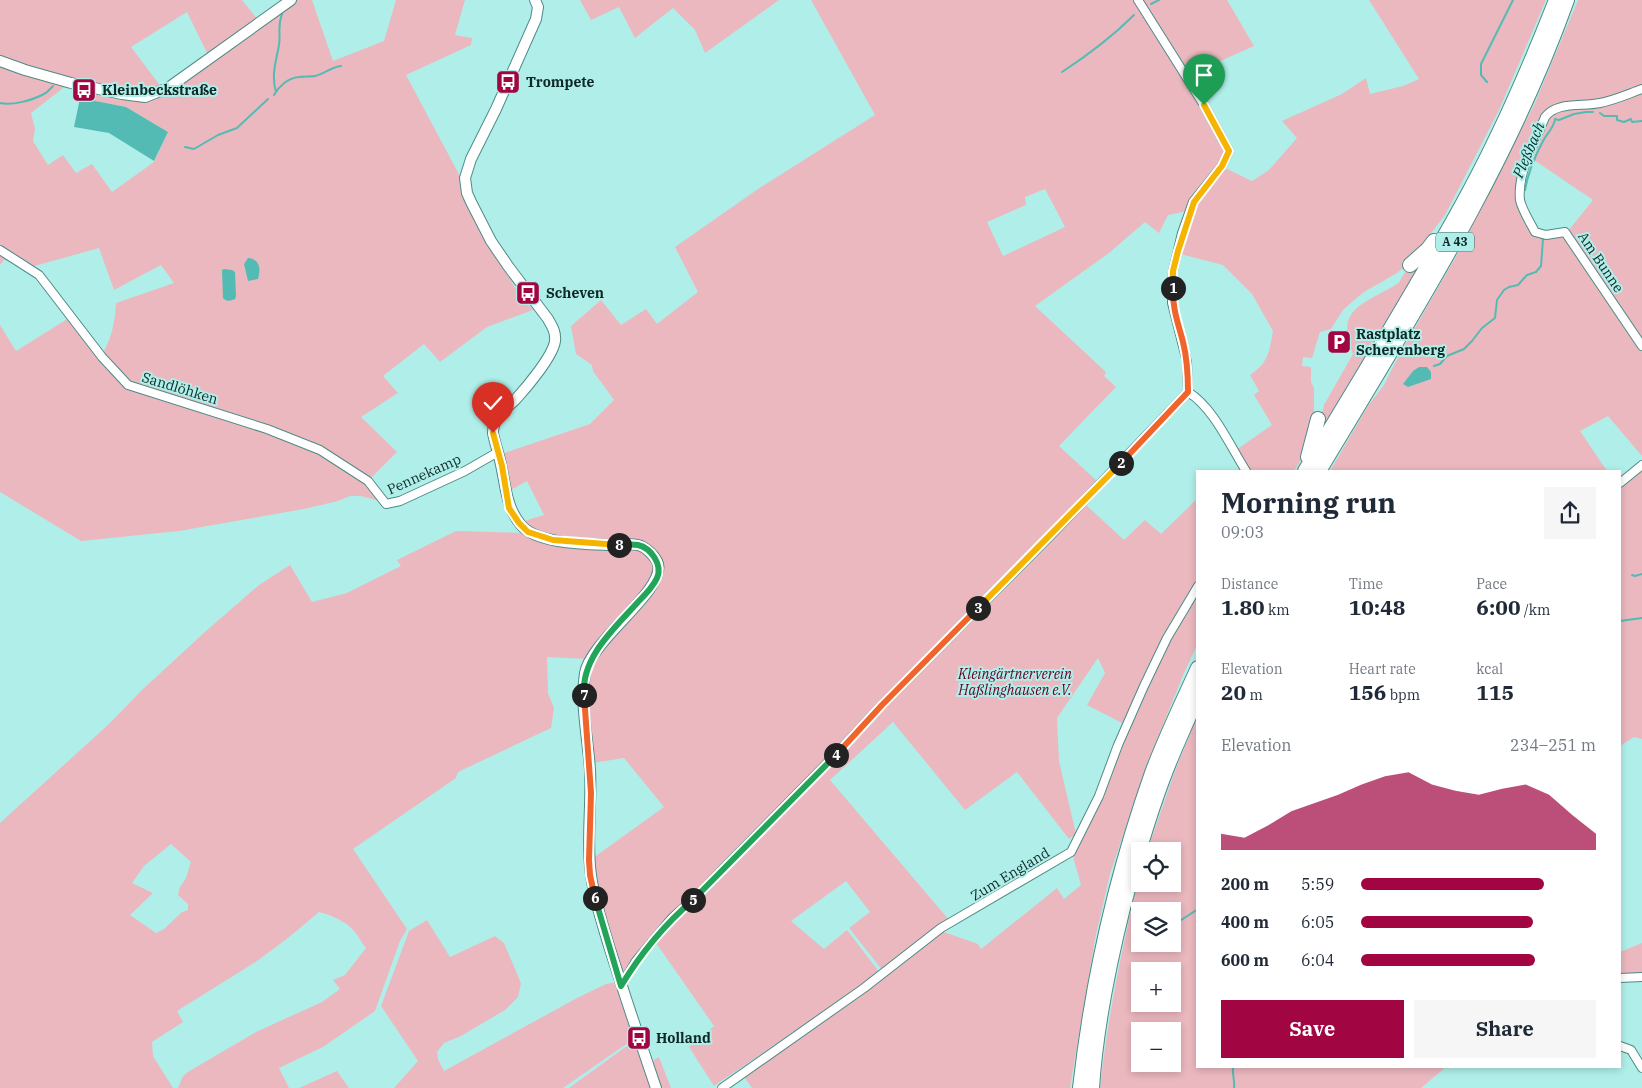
<!DOCTYPE html>
<html lang="en">
<head>
<meta charset="utf-8">
<style>
  body { margin:0; font-family:"IBM Plex Serif",serif; background:#f6f6f7; color:#1f2937; height:100vh; display:flex; flex-direction:column; font-size:19px; white-space:nowrap }
  * { box-sizing:border-box; margin:0 }
  p { font-size:16px; color:#747a83 }
  .icon { flex:none; width:28px; height:28px; fill:none; stroke:currentColor; stroke-width:2; stroke-linecap:round; stroke-linejoin:round }
  .map { position:relative; flex:1; overflow:hidden }
  .details { position:absolute; left:1196px; top:470px; width:425px; height:598px; display:flex; flex-direction:column; background:#fff; border-radius:0px; box-shadow:0 2px 8px #0003 }
  .details>* { flex:none }
  .controls { position:absolute; left:1131px; top:842px; display:grid; gap:10px }
  .controls a { display:grid; place-items:center; width:50px; height:50px; border-radius:0px; background:#fff; box-shadow:0 2px 8px #0003; font-size:25px }
  .pin { position:absolute; display:grid; place-items:center; width:42px; height:42px; color:#fff; margin:-51px -21px; border-radius:50% 50% 50% 0; rotate:-45deg; box-shadow:0 0 5px #0007 }
  .pin .icon { rotate:45deg }
  .km { position:absolute; width:25px; height:25px; margin:-12px; border-radius:50%; background:#222; color:#fff; font-size:14px; line-height:25px; text-align:center }
  .round { display:grid; place-items:center; flex:none; width:52px; height:52px; border-radius:0px; background:#f6f6f7 }
  .head { display:flex; align-items:center; justify-content:space-between; height:85px; padding:0 25px }
  h1 { font-size:28px; font-weight:700; line-height:38px }
  .figures { display:grid; grid-template-columns:repeat(3,1fr); gap:8px; height:85px; padding:5px 25px }
  .figures div { display:grid; align-content:center }
  .figures b { font-size:21px; font-weight:700 }
  .figures small { font-size:14px; font-weight:400 }
  .figures p { font-size:14px }
  .chart { height:140px; padding:10px 25px }
  .chart p { display:flex; justify-content:space-between }
  .chart svg { width:100%; height:90px; margin-top:5px; fill:#a10542; opacity:.7 }
  .button { display:flex; gap:10px; margin-top:auto; padding:10px 25px }
  .button a { flex:1; height:58px; border-radius:0px; background:#a10542; color:#fff; font-size:20px; font-weight:700; line-height:58px; text-align:center }
  .button a+a { background:#f6f6f7; color:#1f2937 }
  ul { padding:0 25px; list-style:none; font-size:16px }
  li { display:grid; grid-template-columns:80px 60px 1fr; align-items:center; height:38px }
  li i { height:12px; border-radius:6px; background:#a10542 }
  .map>svg:first-child { display:block }
  .green { fill:#ebb8bf; fill-rule:evenodd }
  .water { fill:#54bbb4 }
  .lines { fill:none; stroke-linecap:round; stroke-linejoin:round }
  .stream { stroke:#54bbb4; stroke-width:2 }
  .street-casing { stroke:#4e8b86; stroke-width:10 }
  .secondary-casing { stroke:#4e8b86; stroke-width:12 }
  .highway-casing { stroke:#4e8b86; stroke-width:16 }
  .street { stroke:#fff; stroke-width:8 }
  .secondary { stroke:#fff; stroke-width:10 }
  .highway { stroke:#fff; stroke-width:14 }
  .split-1-casing { stroke:#fff; stroke-width:10 }
  .split-2-casing { stroke:#fff; stroke-width:10 }
  .split-3-casing { stroke:#fff; stroke-width:10 }
  .split-4-casing { stroke:#fff; stroke-width:10 }
  .split-5-casing { stroke:#fff; stroke-width:10 }
  .split-6-casing { stroke:#fff; stroke-width:10 }
  .split-7-casing { stroke:#fff; stroke-width:10 }
  .split-8-casing { stroke:#fff; stroke-width:10 }
  .split-9-casing { stroke:#fff; stroke-width:10 }
  .split-1 { stroke:#f5b400; stroke-width:6 }
  .split-2 { stroke:#f0652b; stroke-width:6 }
  .split-3 { stroke:#f5b400; stroke-width:6 }
  .split-4 { stroke:#f0652b; stroke-width:6 }
  .split-5 { stroke:#22a559; stroke-width:6 }
  .split-6 { stroke:#22a559; stroke-width:6 }
  .split-7 { stroke:#f0652b; stroke-width:6 }
  .split-8 { stroke:#22a559; stroke-width:6 }
  .split-9 { stroke:#f5b400; stroke-width:6 }
  .labels { text-anchor:middle; stroke-width:4; stroke-linejoin:round; paint-order:stroke }
  .shield { fill:#b0efe9; stroke:#3f6460; stroke-width:1 }
  .shield-label { font-size:12px; font-weight:bold; fill:#0e2826 }
  .poi-label { font-size:14px; font-weight:bold; fill:#0e2826; stroke:#b0efe9; text-anchor:start }
  .street-label { font-size:14px; fill:#0e2826; stroke:#b0efe9 }
  .park-label { font-size:14px; font-style:italic; fill:#640326; stroke:#b0efe9 }
  .water-label { font-size:15px; font-style:italic; fill:#00312e; stroke:#b0efe9 }
</style>
</head>
<body>
<div class="map">
<svg width="1642" height="1088" viewBox="0 0 1642 1088">
  <rect width="100%" height="100%" fill="#b0efe9"/>
  <path class="green" d="M0 0H242L259 21 208 55 187 12 131 47 162 88 145 95 119 91 0 60Z
    M296 0H312L333 61 384 41 396 0H465L455 35 472 38 471 45 406 75 462 180 481 229 518 293 533 310 487 327 440 362 424 344 383 376 398 393 361 417 397 452 367 482 383 502 361 496H350L338 501 304 509 179 531 81 541 0 492V325L16 351 69 318 100 358C111 341 115 323 116 303L174 283 161 265 114 290 99 248 31 267 4 260 0 265V65L67 85 31 113 35 129 33 141 48 165 63 155 76 173 92 164 112 192 154 162 168 132 126 107 79 98 82 87 146 98Z
    M580 0H779L705 53 695 30 673 8 635 38 619 7 591 20Z
    M811 0H1136L1225 149 1223 158 1187 211 1168 215 1159 233 1145 222 1109 253 1035 306 1106 372 1104 376 1116 387 1059 446 1097 481 928 652 878 705 1085 504 1124 540 1145 520 1161 534 1197 499V645L1184 673 1145 769 1110 874 1095 939 1070 1088H752L744 1077 941 931 978 944 981 949 1057 888 1064 899 1081 885 1072 853 1126 725 1087 705 1105 673 1098 658 1057 718 1059 761 1076 834 1069 839 1017 772 965 810 893 722 830 780 950 921 883 971 849 928 870 912 846 881 791 921 824 949 847 930 880 973 714 1086 689 1047 714 1026 656 943 688 910 679 907 623 977 601 907 593 858 664 807 624 758 593 763 587 715 588 669 599 651 659 578 650 550 554 538 529 530 521 522 544 515 527 481 509 491 504 453 590 424 614 400 593 371 592 365 576 354 571 326 601 300 621 325 646 309 657 324 698 292 675 247 758 189 875 115ZM1045 189 1065 227 1003 256 987 222 1026 205 1025 197Z
    M1141 0H1227L1254 46 1191 74Z
    M1369 0H1546L1499 110 1445 215 1425 241 1422 250 1411 262 1397 273 1364 292 1353 301 1343 310 1331 329 1320 332 1312 358 1303 357 1302 366 1311 367V382L1314 388V422L1303 457 1294 471H1250L1236 450 1272 425 1254 395 1259 391 1250 375C1269 362 1269 352 1273 331L1252 294 1223 265 1180 254 1195 204 1223 167 1252 181 1269 170 1297 138 1282 121 1342 94 1366 78 1370 94 1403 86 1419 79Z
    M1578 0H1642V343L1568 231 1593 200 1534 160 1525 170 1518 201 1534 233H1558L1565 238 1610 301 1642 352V456L1608 416 1580 431 1607 471H1330L1368 406 1384 385 1396 361 1458 253 1535 103Z
    M1425 256 1316 438 1324 405 1353 354C1340 318 1349 310 1381 293 1386 290 1393 287 1398 283 1401 281 1401 277 1404 274 1410 267 1418 262 1425 256Z
    M1642 469V739L1634 737 1620 746V488Z
    M456 531 526 533 637 547 653 558 656 577 588 659 547 657 548 693 554 708 551 728 458 772 456 778 353 849 407 929 400 941 375 1011 323 1047 279 1068 289 1088H178L183 1076 188 1072 256 1032 322 1002 340 989 333 980 345 975 366 948C361 942 359 937 354 931 346 921 331 915 319 912L288 938 257 961 177 1011 183 1022 152 1042 153 1056 173 1088H0V823L109 724 142 690 206 631 259 585 290 565 312 602 347 593 401 566 397 560ZM171 844 191 862 186 878 180 887 178 895 188 904V910L182 912 164 929 156 933 130 915 153 893 132 883 144 866Z
    M1197 717 1198 1066H1447L1421 1088H1100C1108 1016 1122 945 1140 874V884H1172V851H1147L1175 771ZM1140 911H1172V944H1140ZM1140 971H1172V1004H1140ZM1172 1031V1064H1140V1031Z
    M427 920 450 957 495 936 504 943 518 976 521 984 518 997 505 1010 461 1036 444 1043 437 1052 438 1059 444 1071 577 998 606 984 617 982 635 1038 563 1088H394L418 1061 381 1006 409 931Z
    M1642 943V973L1620 975V952Z
    M635 1042 651 1088H569L624 1048Z
    M659 1057 671 1088H661L654 1068V1060Z
    M337 1071 349 1088H299Z"/>
  <path class="water" d="M80 98 126 107 168 132 154 161 109 133 74 127Z
    M248 258C260 259 261 269 258 279L248 281 244 264Z
    M224 269 232 270 235 272 236 296 235 299C230 301 227 302 223 298L222 270Z
    M1419 367H1427L1431 372V379L1408 387 1403 384 1413 371Z"/>
  <g class="lines">
    <path class="stream" d="M1151 4 1159 0
      M1062 72C1088 55 1112 37 1134 15
      M1487 82 1481 75V64L1513 0
      M276 92C271 76 276 61 279 45 281 33 277 27 282 14
      M274 95C279 86 288 78 299 77 304 76 310 77 315 76 324 74 331 67 341 66
      M0 103C12 106 33 100 44 94 48 92 50 89 53 86
      M1600 113 1604 116H1617V120L1624 122 1631 119 1632 122 1642 121
      M185 147 194 149 218 135 237 128 268 99
      M1525 190C1528 173 1535 156 1543 141 1547 133 1554 128 1555 119L1559 120 1574 114 1586 112H1593
      M1434 366 1440 364 1447 356 1464 349 1472 341 1482 328 1495 318 1497 300 1504 290 1509 287 1518 285 1527 275 1536 272 1541 266 1543 239 1538 236
      M1632 575 1635 576 1642 574
      M1620 621 1642 618
      M1172 926 1198 909
      M1233 1066C1232 1074 1235 1080 1234 1088"/>
    <defs>
      <path id="street" d="M1642 89C1628 94 1615 100 1600 103 1582 107 1557 101 1545 117 1535 143 1517 172 1520 200 1522 210 1530 222 1535 232L1546 235 1565 232 1642 346
        M0 250 39 275 102 357 128 385 267 429 320 450 368 481 386 504 400 501 465 471 498 452
        M1188 392C1214 408 1230 446 1246 471
        M1620 483 1642 465
        M1620 978 1642 977
        M621 986 636 961 672 918 698 895 724 868 842 748 882 705 1052 534 1188 392 1187 362 1172 303 1173 271 1182 233 1193 202 1222 166 1229 151 1204 105 1138 0
        M1620 1046 1631 1050 1642 1068
        M722 1088 864 988 941 928 1071 852 1099 796 1118 745 1144 686 1167 638 1198 586"/>
      <path id="secondary" d="M535 0 538 7 536 19 496 109 471 159 465 178 467 193 471 202 491 241 508 266 548 319C552 326 556 332 555 341 553 356 527 387 516 399 506 409 493 417 493 433 495 444 499 454 501 465 506 487 506 507 521 525 537 544 586 544 610 545 619 545 630 543 638 545 646 547 656 557 658 564 665 591 591 640 585 673 580 705 588 738 590 770 592 805 586 841 591 875 594 899 602 922 609 946 624 993 640 1041 656 1088
        M0 61 25 70 71 83 122 94 145 97 168 88 291 0"/>
      <path id="highway" d="M1410 265 1428 249 1434 241
        M1308 457 1318 419
        M1305 471C1358 383 1413 294 1463 203 1499 138 1529 69 1556 0
        M1319 471C1410 319 1507 168 1567 0
        M1080 1088C1092 981 1116 875 1152 773 1165 738 1182 703 1198 668
        M1092 1088C1096 1027 1108 968 1123 908 1136 859 1150 810 1169 763 1178 741 1188 719 1198 696"/>
    </defs>
    <use href="#street" class="street-casing"/>
    <use href="#secondary" class="secondary-casing"/>
    <use href="#highway" class="highway-casing"/>
    <use href="#street" class="street"/>
    <use href="#secondary" class="secondary"/>
    <use href="#highway" class="highway"/>
  </g>
  <g class="lines">
    <defs>
      <path id="split-1" d="M1173 288V271L1178 251 1194 202 1222 166 1229 151 1204 105"/>
      <path id="split-2" d="M1121 463 1188 392C1188 375 1187 358 1183 342 1178 323 1172 307 1173 288"/>
      <path id="split-3" d="M978 608 1121 463"/>
      <path id="split-4" d="M836 755 882 705 978 608"/>
      <path id="split-5" d="M693 900 836 755"/>
      <path id="split-6" d="M595 898 621 986C641 953 664 925 693 900"/>
      <path id="split-7" d="M584 695 591 793 589 860 590 875 595 898"/>
      <path id="split-8" d="M584 695C581 657 615 628 638 602 645 595 653 587 657 578 663 565 651 548 638 545 632 544 625 545 619 545"/>
      <path id="split-9" d="M493 433 502 466 509 508 519 523 528 532 553 540 619 545"/>
    </defs>
    <use href="#split-1" class="split-1-casing"/>
    <use href="#split-2" class="split-2-casing"/>
    <use href="#split-3" class="split-3-casing"/>
    <use href="#split-4" class="split-4-casing"/>
    <use href="#split-5" class="split-5-casing"/>
    <use href="#split-6" class="split-6-casing"/>
    <use href="#split-7" class="split-7-casing"/>
    <use href="#split-8" class="split-8-casing"/>
    <use href="#split-9" class="split-9-casing"/>
    <use href="#split-1" class="split-1"/>
    <use href="#split-2" class="split-2"/>
    <use href="#split-3" class="split-3"/>
    <use href="#split-4" class="split-4"/>
    <use href="#split-5" class="split-5"/>
    <use href="#split-6" class="split-6"/>
    <use href="#split-7" class="split-7"/>
    <use href="#split-8" class="split-8"/>
    <use href="#split-9" class="split-9"/>
  </g>
  <defs>
    <symbol id="bus-square" viewBox="-11 -11 22 22"><rect x="-9" y="-9" width="18" height="18" rx="4" fill="#a10542" stroke="#b0efe9"/><path d="M-5-6H5V4H4V6H2V4H-2V6H-4V4H-5ZM-3.5-4V0h7V-4ZM-3.5 1.2v1.5H-2V1.2ZM2 1.2v1.5H3.5V1.2Z" fill="#fff"/></symbol>
    <symbol id="parking-square" viewBox="-11 -11 22 22"><rect x="-9" y="-9" width="18" height="18" rx="4" fill="#a10542" stroke="#b0efe9"/><path d="M-3.5-5.5H1a3.5 3.5 0 0 1 0 7H-1V5.5H-3.5ZM-1-3.4V-.6H.8a1.4 1.4 0 0 0 0-2.8Z" fill="#fff"/></symbol>
  </defs>
  <g fill-rule="evenodd">
    <use href="#bus-square" x="494" y="68" width="28" height="28"/>
    <use href="#bus-square" x="70" y="76" width="28" height="28"/>
    <use href="#bus-square" x="514" y="279" width="28" height="28"/>
    <use href="#parking-square" x="1325" y="328" width="28" height="28"/>
    <use href="#bus-square" x="625" y="1024" width="28" height="28"/>
  </g>
  <g class="labels">
    <rect class="shield" x="1436" y="232.5" width="38" height="19" rx="4"/>
    <g class="shield-label">
      <text x="1455" y="246">A 43</text>
    </g>
    <g class="poi-label">
      <text x="526" y="87">Trompete</text>
      <text x="102" y="95">Kleinbeckstraße</text>
      <text x="546" y="298">Scheven</text>
      <text x="1356" y="339">Rastplatz<tspan x="1356" dy="16">Scherenberg</tspan></text>
      <text x="656" y="1043">Holland</text>
    </g>
    <g class="street-label">
      <text transform="translate(1601 262) rotate(56)" y="5">Am Bunne</text>
      <text transform="translate(180 388) rotate(17)" y="5">Sandlöhken</text>
      <text transform="translate(424 474) rotate(-24)" y="5">Pennekamp</text>
      <text transform="translate(1010 874) rotate(-31)" y="5">Zum England</text>
    </g>
    <g class="park-label">
      <text x="1015" y="679">Kleingärtnerverein<tspan x="1015" dy="16">Haßlinghausen e.V.</tspan></text>
    </g>
    <g class="water-label">
      <text transform="translate(1529 150) rotate(-67)" y="5">Pleßbach</text>
    </g>
  </g>
</svg>
<div class="controls">
<a><svg class="icon" aria-label="locate" viewBox="0 0 24 24"><circle cx="12" cy="12" r="6"/><path d="M12 2v4M12 18v4M2 12h4M18 12h4"/></svg></a>
<a><svg class="icon" aria-label="layers" viewBox="0 0 24 24"><path d="M12 4l9 5-9 5-9-5zM3 14l9 5 9-5"/></svg></a>
<a>+</a>
<a>−</a>
</div>
<div class="pin" style="left:1204px;top:105px;background:#1e9e55"><svg class="icon" aria-label="arrive" viewBox="0 0 24 24"><path d="M6 21V4h12l-3 4 3 4H6"/></svg></div>
<div class="pin" style="left:493px;top:433px;background:#d93025"><svg class="icon" aria-label="check" viewBox="0 0 24 24"><path d="M5 12l5 5 9-10"/></svg></div>
<b class="km" style="left:1173px;top:288px">1</b>
<b class="km" style="left:1121px;top:463px">2</b>
<b class="km" style="left:978px;top:608px">3</b>
<b class="km" style="left:836px;top:755px">4</b>
<b class="km" style="left:693px;top:900px">5</b>
<b class="km" style="left:595px;top:898px">6</b>
<b class="km" style="left:584px;top:695px">7</b>
<b class="km" style="left:619px;top:545px">8</b>
<section class="details">
<div class="head"><div><h1>Morning run</h1><p>09:03</p></div><a class="round"><svg class="icon" aria-label="share" viewBox="0 0 24 24"><path d="M12 15V3M7 8l5-5 5 5M5 13v7h14v-7"/></svg></a></div>
<div class="figures">
<div><p>Distance</p><b>1.80<small> km</small></b></div>
<div><p>Time</p><b>10:48</b></div>
<div><p>Pace</p><b>6:00<small> /km</small></b></div>
</div>
<div class="figures">
<div><p>Elevation</p><b>20<small> m</small></b></div>
<div><p>Heart rate</p><b>156<small> bpm</small></b></div>
<div><p>kcal</p><b>115</b></div>
</div>
<div class="chart"><p><span>Elevation</span>234–251 m</p>
<svg viewBox="0 0 160 44" preserveAspectRatio="none"><path d="M0 44V36L10 38L20 32L30 25L40 21L50 17L60 12L70 8L80 6L90 12L100 15L110 17L120 14L130 12L140 17L150 27L160 36V44z"/></svg>
</div>
<ul>
<li><b>200 m</b>5:59<i style="width:78%"></i></li>
<li><b>400 m</b>6:05<i style="width:73%"></i></li>
<li><b>600 m</b>6:04<i style="width:74%"></i></li>
</ul>
<div class="button"><a>Save</a><a>Share</a></div>
</section>
</div>
</body>
</html>
